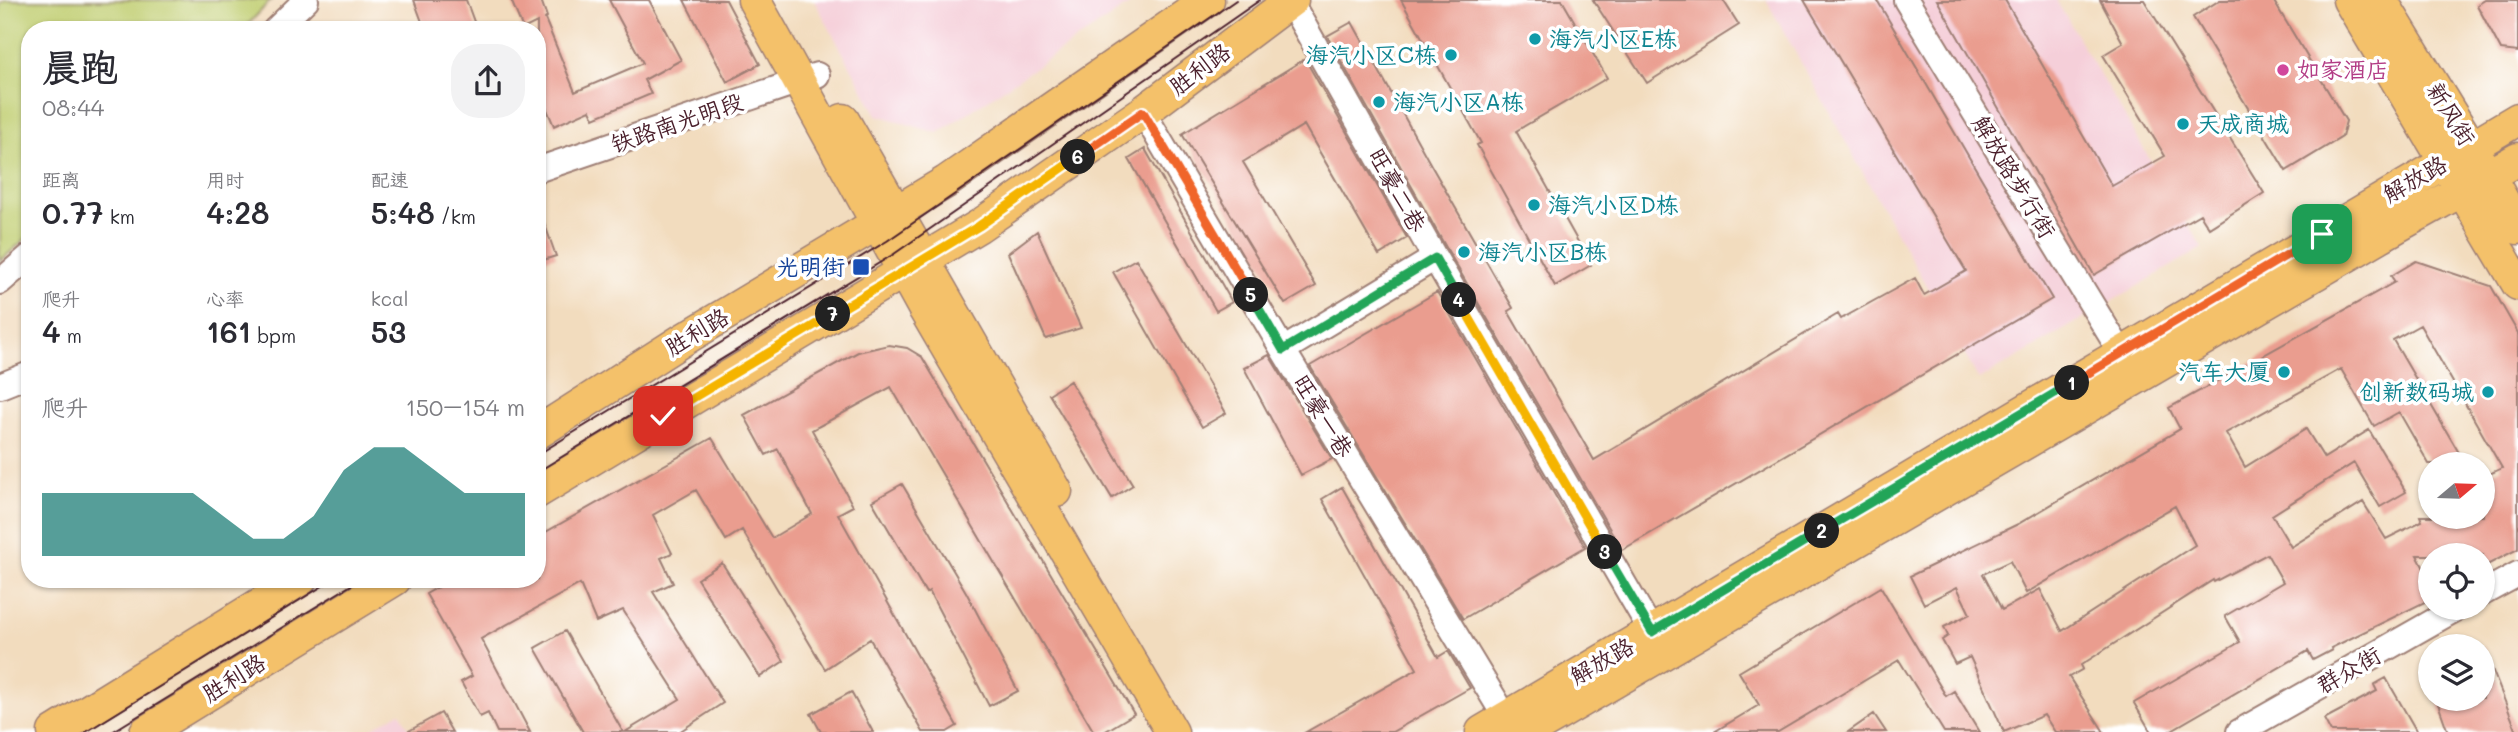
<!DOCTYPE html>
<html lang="zh">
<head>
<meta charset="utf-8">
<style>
  body { margin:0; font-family:Mali,"LXGW WenKai TC",sans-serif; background:#f2f2f3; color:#2b2b33; height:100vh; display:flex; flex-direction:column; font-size:26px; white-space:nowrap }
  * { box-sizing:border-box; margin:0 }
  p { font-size:23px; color:#7c7c81 }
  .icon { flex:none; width:38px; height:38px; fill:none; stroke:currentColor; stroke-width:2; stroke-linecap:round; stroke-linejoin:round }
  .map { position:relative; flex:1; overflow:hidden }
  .side { position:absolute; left:21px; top:21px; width:525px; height:567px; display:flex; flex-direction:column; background:#fff; border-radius:28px; box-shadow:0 2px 5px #0004 }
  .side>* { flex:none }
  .needle { width:46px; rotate:71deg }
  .tools { position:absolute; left:2418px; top:452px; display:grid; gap:14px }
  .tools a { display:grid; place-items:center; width:77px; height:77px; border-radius:50%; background:#fff; box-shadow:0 2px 5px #0004; font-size:35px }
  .pin { position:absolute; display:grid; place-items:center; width:60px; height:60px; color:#fff; margin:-30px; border-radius:14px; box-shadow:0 4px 10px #0006 }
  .km { position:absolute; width:35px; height:35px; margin:-18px; border-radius:50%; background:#222; color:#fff; font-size:19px; line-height:35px; text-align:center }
  .round { display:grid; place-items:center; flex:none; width:74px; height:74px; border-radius:28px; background:#f2f2f3 }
  .head { display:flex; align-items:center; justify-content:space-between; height:119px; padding:0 21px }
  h1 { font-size:38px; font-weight:600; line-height:52px }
  .stats { display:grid; grid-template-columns:repeat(3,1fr); gap:10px; height:119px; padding:7px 21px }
  .stats div { display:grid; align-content:center }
  .stats b { font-size:30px; font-weight:600 }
  .stats small { font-size:19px; font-weight:400 }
  .stats p { font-size:19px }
  .chart { height:196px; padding:14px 21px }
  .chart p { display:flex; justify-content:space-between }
  .chart svg { width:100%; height:126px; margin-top:7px; fill:#0f766e; opacity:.7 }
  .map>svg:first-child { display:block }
  .built { fill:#f5cfd9 }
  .green { fill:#c0cd6f; stroke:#85764d; stroke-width:2 }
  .building { fill:#ea9d8f; fill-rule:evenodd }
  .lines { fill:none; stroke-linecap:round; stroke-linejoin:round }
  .minor-casing { stroke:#9e7e74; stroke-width:28 }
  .major-casing { stroke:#9e7e74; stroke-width:35 }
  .minor { stroke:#fff; stroke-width:24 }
  .major { stroke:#f4c16b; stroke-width:32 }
  .tram { stroke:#4a1f2b; stroke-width:2 }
  .split-1-casing { stroke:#fff; stroke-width:14 }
  .split-2-casing { stroke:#fff; stroke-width:14 }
  .split-3-casing { stroke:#fff; stroke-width:14 }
  .split-4-casing { stroke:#fff; stroke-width:14 }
  .split-5-casing { stroke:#fff; stroke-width:14 }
  .split-6-casing { stroke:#fff; stroke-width:14 }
  .split-7-casing { stroke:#fff; stroke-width:14 }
  .split-8-casing { stroke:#fff; stroke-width:14 }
  .split-1 { stroke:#f0652b; stroke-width:9 }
  .split-2 { stroke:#22a559; stroke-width:9 }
  .split-3 { stroke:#22a559; stroke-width:9 }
  .split-4 { stroke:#f5b400; stroke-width:9 }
  .split-5 { stroke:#22a559; stroke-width:9 }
  .split-6 { stroke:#f0652b; stroke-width:9 }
  .split-7 { stroke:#f5b400; stroke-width:9 }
  .split-8 { stroke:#f5b400; stroke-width:9 }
  .culture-dot { fill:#0f9aa8; stroke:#fff; stroke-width:2.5 }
  .hotel-dot { fill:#d1479c; stroke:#fff; stroke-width:2.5 }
  .transit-dot { fill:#1a4fb4; stroke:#fff; stroke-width:2.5 }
  .labels { text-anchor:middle; stroke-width:7; stroke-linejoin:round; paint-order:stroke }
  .culture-label { font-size:23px; fill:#0d838f; stroke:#fff; text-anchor:start }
  .street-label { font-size:23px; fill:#4a1f2b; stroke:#fff }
  .hotel-label { font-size:23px; fill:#b23c85; stroke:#fff; text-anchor:start }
  .transit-label { font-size:23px; fill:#164399; stroke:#fff; text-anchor:end }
</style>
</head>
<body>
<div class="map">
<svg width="2518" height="732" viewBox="0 0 2518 732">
  <rect width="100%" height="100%" fill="#fff"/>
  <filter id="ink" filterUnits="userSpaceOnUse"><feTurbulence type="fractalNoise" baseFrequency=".0143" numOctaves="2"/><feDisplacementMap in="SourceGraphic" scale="14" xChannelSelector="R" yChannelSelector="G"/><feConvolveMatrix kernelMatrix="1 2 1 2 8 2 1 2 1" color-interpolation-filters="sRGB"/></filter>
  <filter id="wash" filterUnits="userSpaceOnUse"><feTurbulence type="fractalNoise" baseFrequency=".00686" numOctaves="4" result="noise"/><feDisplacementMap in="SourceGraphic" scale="28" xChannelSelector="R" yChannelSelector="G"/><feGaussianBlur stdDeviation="1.57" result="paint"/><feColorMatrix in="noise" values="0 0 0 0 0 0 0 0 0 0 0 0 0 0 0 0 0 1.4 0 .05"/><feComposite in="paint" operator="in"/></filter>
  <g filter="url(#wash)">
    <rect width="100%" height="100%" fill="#f2dcbe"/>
    <path class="built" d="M814 0H1136L938 133 877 115Z
      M1766 0H2056L2202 248 1979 380Z
      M400 712 411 732H366Z"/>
    <path class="green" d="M6 0H271L243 30H30V235L0 261V4Z"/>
    <g id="blocks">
      <path class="building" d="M414 0H466L477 30H425Z
        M511 0H541L547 17 545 19 575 92 643 63 609 0H649L681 60 644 80 651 94 594 118 590 110 554 126 537 86V22L523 29Z
        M684 0H726L760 64 727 82Z
        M1401 0H1562L1607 78 1516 131 1591 265 1555 286 1477 145 1481 143Z
        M1593 0H1723L1739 25 1647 83Z
        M1804 0H1877L2052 299 1622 550 1448 251 1327 36 1352 22 1432 167 1513 308 1508 311 1594 460 1838 314 1841 319 1915 278 1924 295 1966 271Z
        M1937 0H2005L2112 186 2165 156 2103 55 2123 43 2100 0H2144L2264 193 2209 228 2200 214 2094 275Z
        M2220 0H2273L2346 121 2342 137 2286 171 2193 17Z
        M2485 0H2518V52L2501 50 2477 5Z
        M1305 59 1407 238 1379 255 1304 125 1243 162 1316 286 1285 304 1182 134Z
        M1145 149 1232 302 1216 311 1129 159Z
        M537 208H539L556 256 537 262Z
        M1037 231 1081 328 1046 339 1008 253Z
        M1136 259 1226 413 1202 427 1113 272Z
        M2416 261 2491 286 2518 333V549L2483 567V555H2417L2431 582V599L2331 648 2332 650 2313 660 2308 651 2168 732H2151L2134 703 2240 642 2225 616 2283 582 2267 554 2214 582 2213 580 2081 665 2083 669 2069 677 2104 732H2055L2044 715 2004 732 1970 657 1955 664 1942 640 1948 636 1944 627 1970 614 1957 587 1924 604 1910 576 2018 524 2180 429 2169 408 2395 282 2391 276ZM2420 325 2502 468 2483 477V516H2420L2422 521 2386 539 2363 502 2291 547 2272 515 2354 463 2380 507 2406 492 2369 430 2324 458 2306 429 2245 467 2226 433 2341 369 2374 426 2399 412 2429 464H2452L2462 458 2393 340ZM2175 506 2195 545 2062 631 2040 589 2002 610 1983 574 2010 561 2026 593Z
        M1437 292 1585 547 1463 619 1310 366Z
        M889 345 907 348 922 357 1134 714 1104 732H1094L891 387 812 430 853 506 838 514 957 726 947 732H923L870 639 825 669 742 530 726 540 696 490 653 515 672 553 661 558 673 583 653 592 723 703 679 732H625L680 699 623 610 596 622 580 584 481 639 530 732H497L488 713 480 717 461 682 472 676 426 594 452 579H537V537L712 438 772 538 812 514 778 449 766 455 744 415 858 352Z
        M1269 355 1332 459 1301 475 1244 368Z
        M1070 381 1133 485 1112 498 1049 394Z
        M902 484 966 592 1018 691 989 706 929 591 926 593 872 501Z
        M1342 487 1438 657 1448 651 1470 688 1392 732H1306L1417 669 1322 499Z
        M722 563 784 661 760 677 697 579Z
        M1881 587 1946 696 1954 691 1979 732H1944L1899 660 1778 732H1714L1759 705 1739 672Z
        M565 631 623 732H583L535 648Z
        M2483 646 2517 732H2448L2436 698H2483Z
        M2386 678 2417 732H2331L2324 719 2377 691 2374 685Z
        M851 692 873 732H821L811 714Z
        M441 713 452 732H407Z
        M1874 714 1886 732H1848Z"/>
    </g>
  </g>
  <g filter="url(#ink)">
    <use href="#blocks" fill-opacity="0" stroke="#9e7e74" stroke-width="2"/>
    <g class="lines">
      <defs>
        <path id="minor" d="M1906 0 2122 354
          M1290 1 1435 258 1652 632
          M275 30 306 0
          M1143 112 1283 350 1506 718
          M537 170 817 75
          M0 282 30 256
          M1283 350 1435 258
          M0 386 30 374
          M2483 593 2518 574
          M2239 732 2459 607"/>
        <path id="major" d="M754 0 925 310 1172 732
          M2349 0 2518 284
          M2381 0 2489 176 2518 228
          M843 120 1056 491
          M537 433 681 341 946 182 1208 0
          M537 492 979 226 1143 112 1292 0
          M54 732 301 579
          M146 732 395 579
          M1482 732 2518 119
          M1528 732 2396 227 2518 159"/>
      </defs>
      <use href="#minor" class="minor-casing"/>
      <use href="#major" class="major-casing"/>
      <use href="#minor" class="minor"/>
      <use href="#major" class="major"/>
      <path class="tram" d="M537 455 887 241 1236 0
        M537 472 894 254 1260 0
        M86 732 334 579
        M112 732 361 579"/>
    </g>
  </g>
  <g class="lines" filter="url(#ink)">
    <defs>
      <path id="split-1" d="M2072 383 2322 234"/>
      <path id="split-2" d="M1822 531 2072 383"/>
      <path id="split-3" d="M1605 552 1652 632 1822 531"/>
      <path id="split-4" d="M1459 300 1605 552"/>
      <path id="split-5" d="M1251 295 1283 350 1435 258 1459 300"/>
      <path id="split-6" d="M1078 157 1143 112 1251 295"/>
      <path id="split-7" d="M833 314 979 226 1078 157"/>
      <path id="split-8" d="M663 416 833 314"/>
    </defs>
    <use href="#split-1" class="split-1-casing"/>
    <use href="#split-2" class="split-2-casing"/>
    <use href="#split-3" class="split-3-casing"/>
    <use href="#split-4" class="split-4-casing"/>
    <use href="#split-5" class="split-5-casing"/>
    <use href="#split-6" class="split-6-casing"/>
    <use href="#split-7" class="split-7-casing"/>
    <use href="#split-8" class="split-8-casing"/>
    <use href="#split-1" class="split-1"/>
    <use href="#split-2" class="split-2"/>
    <use href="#split-3" class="split-3"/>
    <use href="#split-4" class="split-4"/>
    <use href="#split-5" class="split-5"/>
    <use href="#split-6" class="split-6"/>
    <use href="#split-7" class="split-7"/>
    <use href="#split-8" class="split-8"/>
  </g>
  <g class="culture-dot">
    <circle cx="1535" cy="39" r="7"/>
    <circle cx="1451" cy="55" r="7"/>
    <circle cx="1379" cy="102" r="7"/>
    <circle cx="2183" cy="124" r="7"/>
    <circle cx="1534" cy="205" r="7"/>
    <circle cx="1464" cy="252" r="7"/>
    <circle cx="2284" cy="372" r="7"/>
    <circle cx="2488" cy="392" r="7"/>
  </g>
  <circle class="hotel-dot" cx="2283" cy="70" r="7"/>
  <rect class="transit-dot" x="852" y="258" width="18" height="18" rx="3.5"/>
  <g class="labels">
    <g class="culture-label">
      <text x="1549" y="47">海汽小区E栋</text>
      <text x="1437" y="63" text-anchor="end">海汽小区C栋</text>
      <text x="1393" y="110">海汽小区A栋</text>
      <text x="2197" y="132">天成商城</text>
      <text x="1548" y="213">海汽小区D栋</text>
      <text x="1478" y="260">海汽小区B栋</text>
      <text x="2270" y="380" text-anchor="end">汽车大厦</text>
      <text x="2474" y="400" text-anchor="end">创新数码城</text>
    </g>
    <g class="street-label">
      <text transform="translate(1200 69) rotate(-37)" y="8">胜利路</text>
      <text transform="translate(2451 114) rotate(58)" y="8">新风街</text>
      <text transform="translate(677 123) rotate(-19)" y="8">铁路南光明段</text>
      <text transform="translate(2014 177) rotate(59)" y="8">解放路步行街</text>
      <text transform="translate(2415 179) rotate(-30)" y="8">解放路</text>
      <text transform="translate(1397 190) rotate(61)" y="8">旺豪二巷</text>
      <text transform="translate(697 332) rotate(-31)" y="8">胜利路</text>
      <text transform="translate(1323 416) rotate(59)" y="8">旺豪一巷</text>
      <text transform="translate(1602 661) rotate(-30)" y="8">解放路</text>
      <text transform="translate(2349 670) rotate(-30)" y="8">群众街</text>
      <text transform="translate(234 678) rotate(-32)" y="8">胜利路</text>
    </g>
    <g class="hotel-label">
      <text x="2297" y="78">如家酒店</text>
    </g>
    <g class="transit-label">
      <text x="845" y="275">光明街</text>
    </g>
  </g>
</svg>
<div class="tools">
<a><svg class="needle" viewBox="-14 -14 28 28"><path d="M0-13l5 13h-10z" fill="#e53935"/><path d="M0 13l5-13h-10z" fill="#7c7c81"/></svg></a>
<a><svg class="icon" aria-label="locate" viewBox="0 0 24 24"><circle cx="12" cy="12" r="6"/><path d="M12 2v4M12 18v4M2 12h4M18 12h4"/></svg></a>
<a><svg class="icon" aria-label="layers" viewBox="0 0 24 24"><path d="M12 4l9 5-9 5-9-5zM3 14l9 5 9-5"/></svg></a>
</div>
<div class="pin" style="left:2322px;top:234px;background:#1e9e55"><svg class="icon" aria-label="arrive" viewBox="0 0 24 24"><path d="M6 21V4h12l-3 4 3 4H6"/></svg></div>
<div class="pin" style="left:663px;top:416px;background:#d93025"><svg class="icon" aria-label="check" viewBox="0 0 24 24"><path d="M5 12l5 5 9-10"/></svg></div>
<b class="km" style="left:2072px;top:383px">1</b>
<b class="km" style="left:1822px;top:531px">2</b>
<b class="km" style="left:1605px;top:552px">3</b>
<b class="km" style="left:1459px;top:300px">4</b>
<b class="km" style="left:1251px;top:295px">5</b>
<b class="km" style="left:1078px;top:157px">6</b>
<b class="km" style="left:833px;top:314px">7</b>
<section class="side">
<div class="head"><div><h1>晨跑</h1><p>08:44</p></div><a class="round"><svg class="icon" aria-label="share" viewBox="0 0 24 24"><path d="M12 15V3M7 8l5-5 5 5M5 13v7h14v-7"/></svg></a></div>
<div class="stats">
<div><p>距离</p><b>0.77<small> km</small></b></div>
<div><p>用时</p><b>4:28</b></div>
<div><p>配速</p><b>5:48<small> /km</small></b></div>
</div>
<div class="stats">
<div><p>爬升</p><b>4<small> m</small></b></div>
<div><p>心率</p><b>161<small> bpm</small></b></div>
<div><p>kcal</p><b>53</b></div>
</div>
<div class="chart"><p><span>爬升</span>150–154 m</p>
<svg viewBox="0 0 160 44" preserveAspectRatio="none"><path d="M0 44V22L10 22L20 22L30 22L40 22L50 22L60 30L70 38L80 38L90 30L100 14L110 6L120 6L130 14L140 22L150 22L160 22V44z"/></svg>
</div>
</section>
</div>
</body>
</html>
